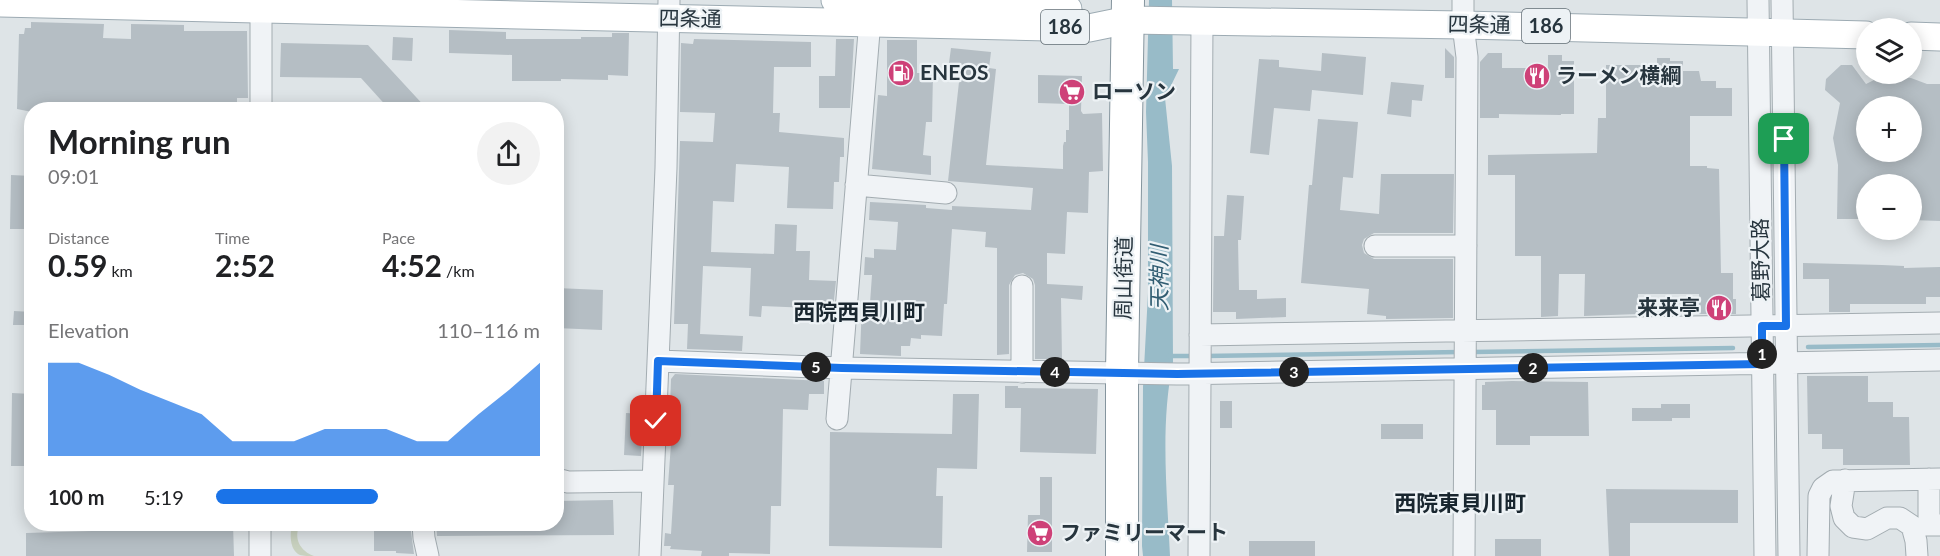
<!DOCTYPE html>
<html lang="en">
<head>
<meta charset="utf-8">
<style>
  body { margin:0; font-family:Lato,"Noto Sans JP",sans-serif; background:#f2f2f2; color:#202124; height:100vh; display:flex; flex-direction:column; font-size:22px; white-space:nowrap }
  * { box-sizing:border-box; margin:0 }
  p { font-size:20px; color:#757577 }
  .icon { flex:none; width:33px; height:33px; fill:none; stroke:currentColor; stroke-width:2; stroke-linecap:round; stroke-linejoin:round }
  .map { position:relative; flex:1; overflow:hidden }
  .side { position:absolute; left:24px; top:102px; width:540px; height:429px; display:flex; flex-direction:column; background:#fff; border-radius:24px; box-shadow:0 3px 15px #0003 }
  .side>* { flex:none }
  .buttons { position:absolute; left:1856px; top:18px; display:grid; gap:12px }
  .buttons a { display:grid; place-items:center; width:66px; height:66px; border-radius:50%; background:#fff; box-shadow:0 3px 15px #0003; font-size:30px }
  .pin { position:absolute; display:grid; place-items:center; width:51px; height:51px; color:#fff; margin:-26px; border-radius:12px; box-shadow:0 3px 9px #0006 }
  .km { position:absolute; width:30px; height:30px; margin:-15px; border-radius:50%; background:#222; color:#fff; font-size:16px; line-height:30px; text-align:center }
  .round { display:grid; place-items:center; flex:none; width:63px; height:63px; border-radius:32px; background:#f2f2f2 }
  .head { display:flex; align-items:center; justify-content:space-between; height:102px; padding:0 24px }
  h1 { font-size:33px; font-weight:700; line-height:45px }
  .stats { display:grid; grid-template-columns:repeat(3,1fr); gap:9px; height:102px; padding:6px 24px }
  .stats div { display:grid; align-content:center }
  .stats b { font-size:30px; font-weight:700 }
  .stats small { font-size:16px; font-weight:400 }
  .stats p { font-size:16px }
  .chart { height:168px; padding:12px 24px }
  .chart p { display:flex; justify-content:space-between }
  .chart svg { width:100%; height:108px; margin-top:6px; fill:#1a73e8; opacity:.7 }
  ul { padding:0 24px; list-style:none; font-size:20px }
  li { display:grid; grid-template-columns:96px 72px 1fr; align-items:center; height:45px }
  li i { height:15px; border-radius:8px; background:#1a73e8 }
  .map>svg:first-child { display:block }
  .green { fill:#c8d1bf }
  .water { fill:#98bbc8 }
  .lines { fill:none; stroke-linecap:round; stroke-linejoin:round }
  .stream { stroke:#98bbc8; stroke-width:4.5 }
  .building { fill:#b5bec4; fill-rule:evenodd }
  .minor-casing { stroke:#a3acb1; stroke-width:23 }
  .major-casing { stroke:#9dabb3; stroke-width:29 }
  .highway-casing { stroke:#85959e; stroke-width:34 }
  .minor { stroke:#f0f3f6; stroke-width:21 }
  .major { stroke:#fff; stroke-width:27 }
  .highway { stroke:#fff; stroke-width:32 }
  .route-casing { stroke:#fff; stroke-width:12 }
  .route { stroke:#1a73e8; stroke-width:8 }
  .labels { text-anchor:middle; stroke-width:4.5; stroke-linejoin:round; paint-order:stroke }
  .shield { fill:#edf2f5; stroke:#626e75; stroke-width:1.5 }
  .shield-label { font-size:20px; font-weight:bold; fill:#27353e }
  .street-label { font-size:21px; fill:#27353e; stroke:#edf2f5 }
  .poi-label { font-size:21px; font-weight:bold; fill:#27353e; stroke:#edf2f5; text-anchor:start }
  .water-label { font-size:22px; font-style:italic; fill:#315d72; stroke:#edf2f5 }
  .neighbourhood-label { font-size:22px; font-weight:bold; fill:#19262f; stroke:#edf2f5 }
</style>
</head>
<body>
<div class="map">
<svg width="1940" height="556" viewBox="0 0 1940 556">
  <rect width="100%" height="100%" fill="#dee4e7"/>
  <path class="green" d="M292 524H300C293 538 300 551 314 556 310 556 303 556 300 555 289 550 290 533 292 524Z"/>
  <path class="water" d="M1149 0H1172L1173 69H1179L1165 98 1172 166 1173 362C1160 425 1167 492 1170 556H1143L1142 546 1143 387 1148 293V162L1146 112Z"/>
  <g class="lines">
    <path class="stream" d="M1808 347 1940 345
      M1472 352 1733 348
      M1169 356H1193
      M1205 356 1460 352"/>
  </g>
  <path class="building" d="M31 22 104 24 103 38 131 39V24L184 25V31H247L248 98H237V110H32V112L17 109 19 34H24L25 28H31Z
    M449 30 506 32V39H581V37H612V33H629L628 76 608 75V80L561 79V81H512V55L449 53Z
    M393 37 413 38 412 61 392 60Z
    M694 39 811 42V67H774L773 113H780L779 132 844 138V157H840L839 182H834L833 209 787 208 789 167 736 164 734 202 713 201 711 252 774 254 775 224 797 225 796 251H810L809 280 836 281 833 309 762 306 761 317 749 316 751 268 703 266 700 334 743 336 742 351 687 349 688 324H674L680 141 713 142 715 113 680 112 681 43 693 44Z
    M836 39H854L850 108H819V76H835Z
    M887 40H917V73H933L932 122H926L923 155 931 156V175L872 169 878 95 887 96Z
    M281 43 368 45 428 110H390L361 78 280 77Z
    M951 48 991 52 989 68 996 69 986 165 1063 169V146L1064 142H1066V130H1069V104L1038 103V75L1082 76 1081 111 1083 114 1102 113 1103 171 1089 172 1088 213 1067 212 1065 254 1047 253V284L1083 286 1082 300 1061 298 1062 359H1035V285L1033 279 1023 273 1015 275 1009 285V354L997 355V248L985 247 986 232 952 229 947 304H944L942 336 921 335V339L911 338 910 346H901V356L860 354 862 303H870L872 275H864L865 257 874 258V249L896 250 898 222 869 220 870 202 926 205V208L952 210V206L1031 210 1033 188 948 181 961 64 949 63Z
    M1445 48 1454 57V78H1445Z
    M1322 53 1366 57 1363 95 1312 90 1310 111 1274 108 1269 155 1250 153 1259 59 1279 60V67L1321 71Z
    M1488 53H1502V68H1548V55H1562V61H1574V114H1561V115L1499 114V118H1480V62Z
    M1657 58H1670V61H1683V71H1699L1701 81H1716V88H1732V116H1690V166H1707V168L1719 169 1721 273H1733V299H1736V314H1699V294H1638V314L1584 316 1585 274H1559L1558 316 1541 317V256H1515V175H1488V155L1597 153 1598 118H1606V65H1657Z
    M1841 65H1852L1866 84 1876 79 1894 76 1911 78 1927 84H1940V221L1911 220V184H1866V219H1837L1838 165 1833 138 1840 103 1825 90 1826 79ZM1866 106H1911V152H1866Z
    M1391 82 1424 85 1422 101 1412 100 1411 117 1387 114Z
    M1318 119 1358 122 1353 178 1343 177 1340 210 1379 214 1381 174H1454L1453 233H1374L1364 239 1362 245 1364 253 1374 259H1453V318L1386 319V316L1367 314 1369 289 1301 283 1309 185H1312Z
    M11 175 32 176V229H10Z
    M1227 195 1244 196 1241 240H1238L1239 290H1257V299L1286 298V317L1236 319V312H1213L1214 236H1224Z
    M1803 263 1882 265 1904 266V268L1940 267V297H1926V304H1850V312H1829V279H1803Z
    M556 288 603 290 602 330 556 328Z
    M14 311 32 312V325H13Z
    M675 374 824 381V394H809L808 410 783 409 781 506H771L770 554 729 553V556H701L702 551 670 549 671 546H664L665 533 671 534 674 485H668L671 444H669V434L671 379Z
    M1807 376H1868V402H1893V417H1909L1910 465H1843V449H1822V434H1808Z
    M1512 381 1588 382 1589 436H1530V445H1496V410H1482V385H1485V382Z
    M1005 386H1018V388L1098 389 1096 454 1020 452 1021 408H1005Z
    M12 393 32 394V466H11Z
    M953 394H979L977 469 937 468 936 496H943L942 548 829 546 830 432 952 434Z
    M1220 401H1232V428H1220Z
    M1661 404H1690V418H1672V421H1632V408H1661Z
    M626 413 643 414 641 456 624 455Z
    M1381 424H1423V439H1381Z
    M1040 477H1052V552H1027L1028 515H1040Z
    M1606 489 1738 490V523H1630V556H1609Z
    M613 500 614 535 437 536 436 524H556V501Z
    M92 524H233L234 556H26V533L92 531Z
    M374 524H410L414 554 396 553V551H374Z
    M1495 539H1541V556H1495Z
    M1249 541H1315V556H1249Z"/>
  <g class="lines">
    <defs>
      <path id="minor" d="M1463 0V25L1467 57 1464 556
        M1758 0 1765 556
        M1782 0 1789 556
        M261 110V0
        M856 185 946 193
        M1375 246H1466
        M1200 335 1940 323
        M658 361 841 368 1177 374 1940 360
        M1022 372V286
        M837 419 871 8
        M556 479 568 482 653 481
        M1929 479V525H1940
        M1845 480 1841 506 1844 518 1853 527 1867 529 1887 518H1900L1912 526 1916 541 1917 556
        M423 524 424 538 428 556
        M260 556V524
        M650 556 666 168 669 0
        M1199 556 1202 21
        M1818 556 1819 496 1823 488 1833 481 1940 479"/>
      <path id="major" d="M835 0 1068 9
        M0 3 1089 28 1128 20 1463 25 1866 35
        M1911 36 1940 37"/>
      <path id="highway" d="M1122 556V373L1128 0"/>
    </defs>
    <use href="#minor" class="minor-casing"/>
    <use href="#major" class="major-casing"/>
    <use href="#highway" class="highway-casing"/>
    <use href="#minor" class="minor"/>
    <use href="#major" class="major"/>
    <use href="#highway" class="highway"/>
  </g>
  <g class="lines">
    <defs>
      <path id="route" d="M656 421 658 361 842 368 1177 374 1762 364V326H1786L1784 139"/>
    </defs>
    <use href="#route" class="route-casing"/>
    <use href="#route" class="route"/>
  </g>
  <defs>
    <symbol id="fuel-disc" viewBox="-11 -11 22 22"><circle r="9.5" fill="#ce4178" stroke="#edf2f5"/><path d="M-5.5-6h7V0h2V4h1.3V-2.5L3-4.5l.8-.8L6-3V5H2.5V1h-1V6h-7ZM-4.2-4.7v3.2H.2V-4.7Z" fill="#fff"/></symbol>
    <symbol id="restaurant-disc" viewBox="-11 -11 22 22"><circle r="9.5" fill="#ce4178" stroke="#edf2f5"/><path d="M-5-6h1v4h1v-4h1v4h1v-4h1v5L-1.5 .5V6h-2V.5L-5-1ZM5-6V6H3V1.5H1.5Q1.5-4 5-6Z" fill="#fff"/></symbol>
    <symbol id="supermarket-disc" viewBox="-11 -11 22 22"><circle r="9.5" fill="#ce4178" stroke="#edf2f5"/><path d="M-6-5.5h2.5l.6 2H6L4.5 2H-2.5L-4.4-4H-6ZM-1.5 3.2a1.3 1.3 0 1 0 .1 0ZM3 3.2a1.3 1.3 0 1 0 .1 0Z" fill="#fff"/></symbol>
  </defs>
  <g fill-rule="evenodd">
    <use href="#fuel-disc" x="886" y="58" width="30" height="30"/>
    <use href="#restaurant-disc" x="1522" y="61" width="30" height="30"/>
    <use href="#supermarket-disc" x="1057" y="77" width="30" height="30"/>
    <use href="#restaurant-disc" x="1704" y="293" width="30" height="30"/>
    <use href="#supermarket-disc" x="1025" y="518" width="30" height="30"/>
  </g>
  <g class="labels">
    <g class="shield">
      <rect x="1522" y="9" width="48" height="34" rx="4.5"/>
      <rect x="1041" y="10" width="48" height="34" rx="4.5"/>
    </g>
    <g class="shield-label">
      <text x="1546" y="33">186</text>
      <text x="1065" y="34">186</text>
    </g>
    <g class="street-label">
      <text transform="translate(690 19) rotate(1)" y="7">四条通</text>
      <text transform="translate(1479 25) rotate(1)" y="7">四条通</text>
      <text transform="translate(1761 260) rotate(-91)" y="7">葛野大路</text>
      <text transform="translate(1124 278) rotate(-89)" y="7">周山街道</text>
    </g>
    <g class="poi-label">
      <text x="920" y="80">ENEOS</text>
      <text x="1556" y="83">ラーメン横綱</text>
      <text x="1092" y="99">ローソン</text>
      <text x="1700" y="315" text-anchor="end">来来亭</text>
      <text x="1060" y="540">ファミリーマート</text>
    </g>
    <g class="water-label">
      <text transform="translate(1159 278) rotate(-90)" y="8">天神川</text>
    </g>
    <g class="neighbourhood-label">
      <text x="859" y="320">西院西貝川町</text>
      <text x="1460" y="511">西院東貝川町</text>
    </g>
  </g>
</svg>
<div class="buttons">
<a><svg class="icon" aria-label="layers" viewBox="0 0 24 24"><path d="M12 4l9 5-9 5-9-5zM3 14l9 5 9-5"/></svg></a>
<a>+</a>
<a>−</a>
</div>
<div class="pin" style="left:1784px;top:139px;background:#1e9e55"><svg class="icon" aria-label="arrive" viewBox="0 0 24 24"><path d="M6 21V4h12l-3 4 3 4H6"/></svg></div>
<div class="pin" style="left:656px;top:421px;background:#d93025"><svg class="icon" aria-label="check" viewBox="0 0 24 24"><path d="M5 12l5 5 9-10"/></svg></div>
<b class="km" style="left:1762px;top:354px">1</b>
<b class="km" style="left:1533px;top:368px">2</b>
<b class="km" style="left:1294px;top:372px">3</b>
<b class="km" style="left:1055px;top:372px">4</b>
<b class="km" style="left:816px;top:367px">5</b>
<section class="side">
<div class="head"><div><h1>Morning run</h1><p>09:01</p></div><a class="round"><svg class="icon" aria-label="share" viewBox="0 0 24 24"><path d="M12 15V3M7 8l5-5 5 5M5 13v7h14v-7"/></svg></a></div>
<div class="stats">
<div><p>Distance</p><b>0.59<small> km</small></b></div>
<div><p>Time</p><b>2:52</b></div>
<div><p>Pace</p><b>4:52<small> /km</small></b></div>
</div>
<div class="chart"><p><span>Elevation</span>110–116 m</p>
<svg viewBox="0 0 160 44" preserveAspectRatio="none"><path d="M0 44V6L10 6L20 11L30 17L40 22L50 27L60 38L70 38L80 38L90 33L100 33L110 33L120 38L130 38L140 27L150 17L160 6V44z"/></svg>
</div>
<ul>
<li><b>100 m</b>5:19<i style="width:50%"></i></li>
</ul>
</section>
</div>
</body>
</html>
